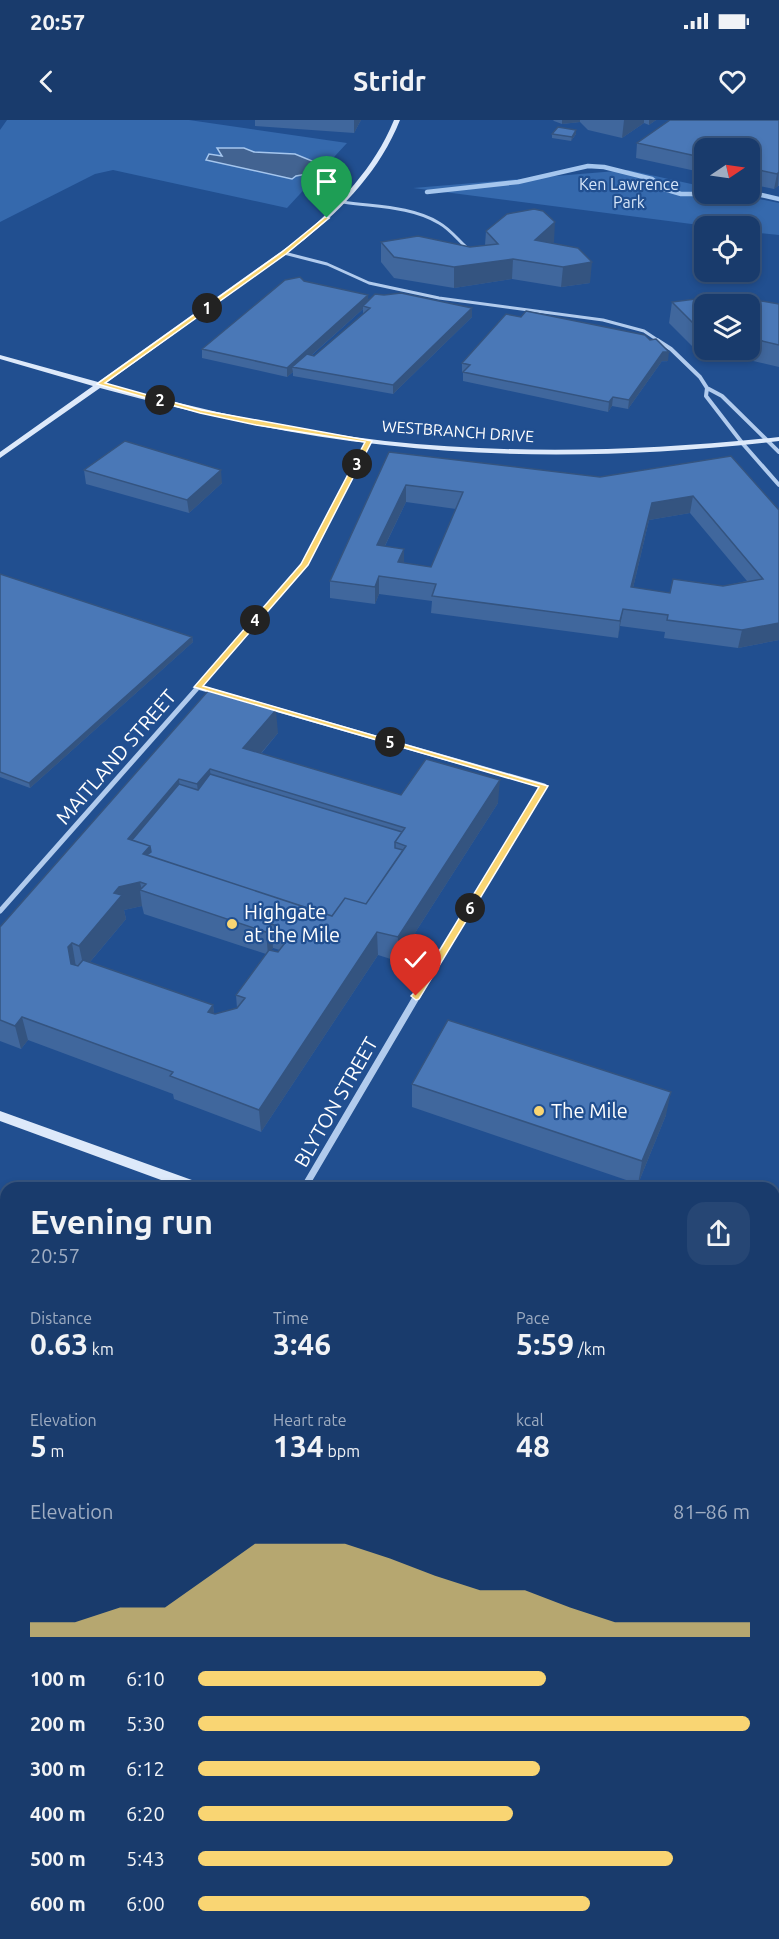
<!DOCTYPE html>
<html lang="en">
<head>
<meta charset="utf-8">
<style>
  body { margin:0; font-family:Ubuntu,sans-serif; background:#264674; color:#f1f3f6; height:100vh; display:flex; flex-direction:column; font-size:22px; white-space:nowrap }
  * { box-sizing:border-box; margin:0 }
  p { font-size:20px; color:#9fadc2 }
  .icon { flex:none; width:33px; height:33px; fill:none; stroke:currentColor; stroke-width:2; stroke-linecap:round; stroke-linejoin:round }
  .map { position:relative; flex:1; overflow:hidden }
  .details { position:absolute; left:0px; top:1062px; width:780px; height:758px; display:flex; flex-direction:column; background:#193b6c; border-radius:18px 18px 0 0; box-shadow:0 3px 9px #0003,0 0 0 2px #37557f }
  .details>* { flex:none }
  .needle { width:39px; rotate:77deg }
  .fabs { position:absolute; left:694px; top:18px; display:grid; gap:12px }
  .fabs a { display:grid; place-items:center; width:66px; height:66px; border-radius:12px; background:#193b6c; box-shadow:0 3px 9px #0003,0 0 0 2px #37557f; font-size:30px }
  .pin { position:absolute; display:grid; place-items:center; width:51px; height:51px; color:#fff; margin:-62px -26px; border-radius:50% 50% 50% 0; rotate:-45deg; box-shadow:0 0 6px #0007 }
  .pin .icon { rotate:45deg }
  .km { position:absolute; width:30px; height:30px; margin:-15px; border-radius:50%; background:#222; color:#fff; font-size:16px; line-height:30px; text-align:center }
  .round { display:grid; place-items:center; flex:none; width:63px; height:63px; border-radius:18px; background:#264674 }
  .summary { display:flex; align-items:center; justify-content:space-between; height:102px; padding:0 30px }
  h1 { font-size:33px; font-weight:600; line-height:45px }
  .figures { display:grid; grid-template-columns:repeat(3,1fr); gap:9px; height:102px; padding:6px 30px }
  .figures div { display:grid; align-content:center }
  .figures b { font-size:30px; font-weight:600 }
  .figures small { font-size:16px; font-weight:400 }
  .figures p { font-size:16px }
  .chart { height:168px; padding:12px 30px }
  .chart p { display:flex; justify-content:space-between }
  .chart svg { width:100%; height:108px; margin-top:6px; fill:#f9d573; opacity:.7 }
  ul { padding:0 30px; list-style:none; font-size:20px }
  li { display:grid; grid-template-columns:96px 72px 1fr; align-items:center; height:45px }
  li i { height:15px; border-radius:8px; background:#f9d573 }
  .status { display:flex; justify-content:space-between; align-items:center; height:42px; padding:0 30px; background:#193b6c; direction:ltr }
  .status svg { height:16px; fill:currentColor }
  header { display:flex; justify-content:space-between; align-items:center; height:78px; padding:0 30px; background:#193b6c; font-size:27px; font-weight:600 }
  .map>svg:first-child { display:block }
  .green { fill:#3569ad }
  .water { fill:#426391; stroke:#a5c6ee; stroke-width:1.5 }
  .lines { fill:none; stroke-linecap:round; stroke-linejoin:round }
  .stream { stroke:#a5c6ee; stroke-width:4.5 }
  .street-far3 { stroke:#b1cbed; stroke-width:3 }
  .street-far2 { stroke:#b1cbed; stroke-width:4 }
  .street-far1 { stroke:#b1cbed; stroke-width:5 }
  .street { stroke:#b1cbed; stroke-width:7 }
  .secondary { fill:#dde9fa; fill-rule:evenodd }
  .wall { fill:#40679d; fill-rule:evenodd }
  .shaded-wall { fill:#345480 }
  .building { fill:#4a78b7; stroke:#345480; stroke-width:1.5; fill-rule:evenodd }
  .route { fill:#f9d573; stroke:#fff; stroke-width:1.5 }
  .poi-dot { fill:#f9d573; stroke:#214f90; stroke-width:2 }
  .labels { text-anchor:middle; stroke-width:4.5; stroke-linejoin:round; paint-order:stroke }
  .far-park-label { font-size:16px; fill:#d7e6f9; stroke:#214f90 }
  .far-street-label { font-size:16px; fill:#fff; stroke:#214f90 }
  .street-label { font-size:20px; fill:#fff; stroke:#214f90 }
  .poi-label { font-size:20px; fill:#fff; stroke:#214f90; text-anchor:start }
</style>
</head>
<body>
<div class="status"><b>20:57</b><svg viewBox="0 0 49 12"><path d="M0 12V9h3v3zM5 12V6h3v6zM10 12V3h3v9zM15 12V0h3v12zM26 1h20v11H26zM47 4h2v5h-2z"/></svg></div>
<header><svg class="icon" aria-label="back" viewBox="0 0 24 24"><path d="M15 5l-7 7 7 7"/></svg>Stridr<svg class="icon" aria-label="heart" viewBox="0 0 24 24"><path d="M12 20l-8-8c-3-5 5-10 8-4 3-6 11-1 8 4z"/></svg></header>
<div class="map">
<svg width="779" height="1819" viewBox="0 0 779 1819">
  <rect width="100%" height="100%" fill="#214f90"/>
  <path class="green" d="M7 0H189L347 23 287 88 113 50 95 54 0 102V10Z
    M628 50 705 67V74H734L779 83V115L750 112V106H707L413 68Z"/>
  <path class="water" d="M217 28H244L254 32 295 34 317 43 318 52 296 56 292 59 206 40 209 34 222 36Z"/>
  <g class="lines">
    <path class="stream" d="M427 72 518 62 588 46 604 47 652 59 664 69 681 74H757L779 79"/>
    <path class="street-far3" d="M343 82C374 87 411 86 439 103 450 109 458 120 467 128
      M284 133 327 144 369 163 439 178 603 200 644 211 659 221"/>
    <path class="street-far2" d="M657 220 671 229 700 257 707 268 722 276 779 332
      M707 268 706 276 743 324 779 365
      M260 497 296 456 311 433 369 321"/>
    <path class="street-far1" d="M198 567 544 666 436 843
      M0 791 261 496"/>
    <path class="street" d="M304 1068 437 842"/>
    <path class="secondary" d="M394 0H400C380 50 345 86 304 120L105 264C197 289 290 310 385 321 517 335 648 331 779 317V321C648 336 516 340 385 325 288 315 194 293 100 268L0 338V332L93 266 0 239V235L98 262 300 118C339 84 374 49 394 0Z
      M0 991 203 1064 205 1068H183L0 1001Z
      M774 1240H779V1252H774Z"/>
  </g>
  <path class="wall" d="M255 0H361L354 13 255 6Z
    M553 0H656L649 5 644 3 622 18 588 10 580 2 562 4 554 1Z
    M779 0V66H778L774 69 750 64V28H705V53L636 38 637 23Z
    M576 10V14L571 21 552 18V14Z
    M486 111 554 122 552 123 590 163 561 167 512 159 454 168 394 158 381 142V122L470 127 485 125Z
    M304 161 368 175V181L472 197 393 274 293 256V252L287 257 202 238V229ZM363 189V194L314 236 312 235Z
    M672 182 779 184V247L714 232 700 234 669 203ZM705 184H750V230H705Z
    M662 241 628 289 612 286 608 292 463 261V252H462V243L668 241Z
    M389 332 600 357 731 336 779 520 738 528 664 518 665 512 620 506 618 518 431 493 432 481 379 474 375 484 330 478V461ZM406 382 456 389 431 447 404 443 385 426ZM690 393 747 461 723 466 670 473 633 468 649 400Z
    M84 350 222 363 189 393 86 364Z
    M0 454 192 517 193 522 30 668 0 657Z
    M208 571 278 613 261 634 401 675 498 683 397 841 378 835 261 1012 174 979 173 974 28 920 21 929 0 921V807ZM142 786 144 794 266 834 236 875 237 888 214 894 213 885 90 842 126 799 124 790ZM273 828 280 830 278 832 271 830Z
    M412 964 666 995 638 1064 412 987Z
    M779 1508V1785L774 1773V1510Z"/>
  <path class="shaded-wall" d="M354 0H361L354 13Z
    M562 0H580V2L562 4Z
    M624 0H644V3L622 18Z
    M649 0H656L649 5Z
    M576 10V14L571 21 572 17Z
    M779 52 778 66 774 69 777 54Z
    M555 102 554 122 534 140 535 120Z
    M513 139 512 159 454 168V147Z
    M592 142 590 163 561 167 563 147Z
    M368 175 369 184 363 186V189L297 248 292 247 293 252 287 257V248Z
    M472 188V197L393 274V265Z
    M703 213H705V230H714V232L700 234Z
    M663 232H669L668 241H662L628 289 629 280Z
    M613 277 612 286 608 292 609 282Z
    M221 350 222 363 189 393 187 380Z
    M406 365V382L377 442V425Z
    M693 376 690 393 649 400 629 485 631 467 652 383Z
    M404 429V446L398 460V442Z
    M379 456V474L375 484V467Z
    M623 489 620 506 618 518 620 501Z
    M779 503V520L738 528 742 510Z
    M192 517 193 522 30 668 29 663Z
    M276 590 278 613 245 652 243 628Z
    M210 649 212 672 200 688 197 664Z
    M179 659 181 682 143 729 128 719Z
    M500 660 498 683 397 841 398 817Z
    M150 726 153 742 143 734Z
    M140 762 142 771 140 770 142 786 124 790 126 799 84 849 79 826 114 773 119 767Z
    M271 804 273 828 268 835 266 812Z
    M377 812 378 835 261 1012 259 990Z
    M72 823 76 847V867L68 827Z
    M213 885 216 909 208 892Z
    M22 897 28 920 21 929 15 906Z
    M671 972 666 995 638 1064 642 1041Z
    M239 1814H263L256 1819H232Z"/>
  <path class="building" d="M670 0H779V52L777 54 750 48V28H705V38L637 23Z
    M558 7 576 10 572 17 552 14Z
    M534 89 543 91 555 102 535 120 578 128 592 142 563 147 513 139 454 147 394 137 381 122 418 116 470 127 498 124 486 111 507 94Z
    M300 157 304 161 368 175 287 248 202 229 285 160Z
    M401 173 472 188 393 265 292 247 307 234 314 236 370 188 363 186 375 174 384 175Z
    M727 175 779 184V225L750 218V184H705V213H703L672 182Z
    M526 191 645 215 650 220 656 219 669 232H663L629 280 613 277 609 282 463 252 470 245 462 243 506 194 521 197Z
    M125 321 221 350 187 380 84 350Z
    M389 332 600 357 731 336 779 390V503L742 510 667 500 668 495 623 489 620 501 432 476 436 464 379 456 375 467 330 461ZM406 365 463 372 431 447 398 442 404 429 377 425ZM693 376 763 459 723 466 673 459 670 473 631 467 652 383Z
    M0 454 192 517 29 663 0 652Z
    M208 571 276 590 243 628 401 675 426 639 500 660 398 817 377 812 259 990 170 956 173 952 22 897 15 906 0 900V807ZM210 649 405 708 395 722 406 726 366 784 345 778 332 796 143 734 150 726 128 719 179 659 197 664ZM140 762 146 764 140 770 266 812 271 804 278 806 285 823 278 832 269 830 236 875 245 878 237 888 215 894 208 892 213 885 83 840 78 846 71 844 68 827 72 823 79 826 122 775 114 773 119 767Z
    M210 654 402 712 395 722V728L403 730 366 784 345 778 332 796 147 735 151 732 150 726 132 720 179 664 198 670Z
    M448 900 671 972 642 1041 412 964Z
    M0 1422 6 1424V1814H239L232 1819H0Z
    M779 1508V1739L774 1727V1510Z
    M362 1814H702L704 1819H359Z"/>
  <path class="route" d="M325 97 329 98 286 134 105 263 201 290 372 321 308 445 203 566 548 666 419 879 416 880 411 876 413 874 539 667 194 567 301 444 365 322 256 305 200 293 97 264 282 132Z"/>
  <g class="poi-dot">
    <circle cx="232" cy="804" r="6"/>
    <circle cx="539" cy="991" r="6"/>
  </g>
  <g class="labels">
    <g class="far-park-label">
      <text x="629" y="70">Ken Lawrence<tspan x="629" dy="18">Park</tspan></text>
    </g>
    <g class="far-street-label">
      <text transform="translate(458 311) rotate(4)" y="6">WESTBRANCH DRIVE</text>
    </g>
    <g class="street-label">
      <text transform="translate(116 637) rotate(-49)" y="7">MAITLAND STREET</text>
      <text transform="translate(336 982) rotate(-60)" y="7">BLYTON STREET</text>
    </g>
    <g class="poi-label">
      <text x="244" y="799">Highgate<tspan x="244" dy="23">at the Mile</tspan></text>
      <text x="551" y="998">The Mile</text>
    </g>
  </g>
</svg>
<div class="fabs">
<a><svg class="needle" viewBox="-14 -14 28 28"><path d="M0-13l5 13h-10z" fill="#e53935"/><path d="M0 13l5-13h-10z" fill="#9fadc2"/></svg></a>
<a><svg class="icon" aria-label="locate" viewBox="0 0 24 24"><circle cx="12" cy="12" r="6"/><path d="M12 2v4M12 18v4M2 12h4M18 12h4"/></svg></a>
<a><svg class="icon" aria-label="layers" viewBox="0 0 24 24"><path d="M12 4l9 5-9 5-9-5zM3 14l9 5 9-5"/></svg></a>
</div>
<div class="pin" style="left:327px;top:98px;background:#1e9e55"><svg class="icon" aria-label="arrive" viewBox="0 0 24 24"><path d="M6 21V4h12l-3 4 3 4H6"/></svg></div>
<div class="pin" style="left:416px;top:876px;background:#d93025"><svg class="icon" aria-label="check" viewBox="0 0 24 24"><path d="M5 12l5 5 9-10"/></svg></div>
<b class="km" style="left:207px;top:188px">1</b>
<b class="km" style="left:160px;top:280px">2</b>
<b class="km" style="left:357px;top:344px">3</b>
<b class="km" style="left:255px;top:500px">4</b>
<b class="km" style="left:390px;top:622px">5</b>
<b class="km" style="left:470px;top:788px">6</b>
<section class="details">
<div class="summary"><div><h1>Evening run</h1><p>20:57</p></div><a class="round"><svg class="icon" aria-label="share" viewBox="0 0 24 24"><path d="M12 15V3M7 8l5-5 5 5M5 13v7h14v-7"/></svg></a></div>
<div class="figures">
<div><p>Distance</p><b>0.63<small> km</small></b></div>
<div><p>Time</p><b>3:46</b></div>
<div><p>Pace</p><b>5:59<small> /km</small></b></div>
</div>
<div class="figures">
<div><p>Elevation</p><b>5<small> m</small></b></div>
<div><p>Heart rate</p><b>134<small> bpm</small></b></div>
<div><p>kcal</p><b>48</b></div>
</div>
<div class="chart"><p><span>Elevation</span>81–86 m</p>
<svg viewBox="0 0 160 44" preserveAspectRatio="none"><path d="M0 44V38L10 38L20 32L30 32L40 19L50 6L60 6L70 6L80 12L90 19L100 25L110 25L120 32L130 38L140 38L150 38L160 38V44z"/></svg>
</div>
<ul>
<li><b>100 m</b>6:10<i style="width:63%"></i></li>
<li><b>200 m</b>5:30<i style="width:100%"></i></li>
<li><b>300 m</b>6:12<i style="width:62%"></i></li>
<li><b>400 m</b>6:20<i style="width:57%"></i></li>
<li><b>500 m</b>5:43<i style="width:86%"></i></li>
<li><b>600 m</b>6:00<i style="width:71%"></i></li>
</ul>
</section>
</div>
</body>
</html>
